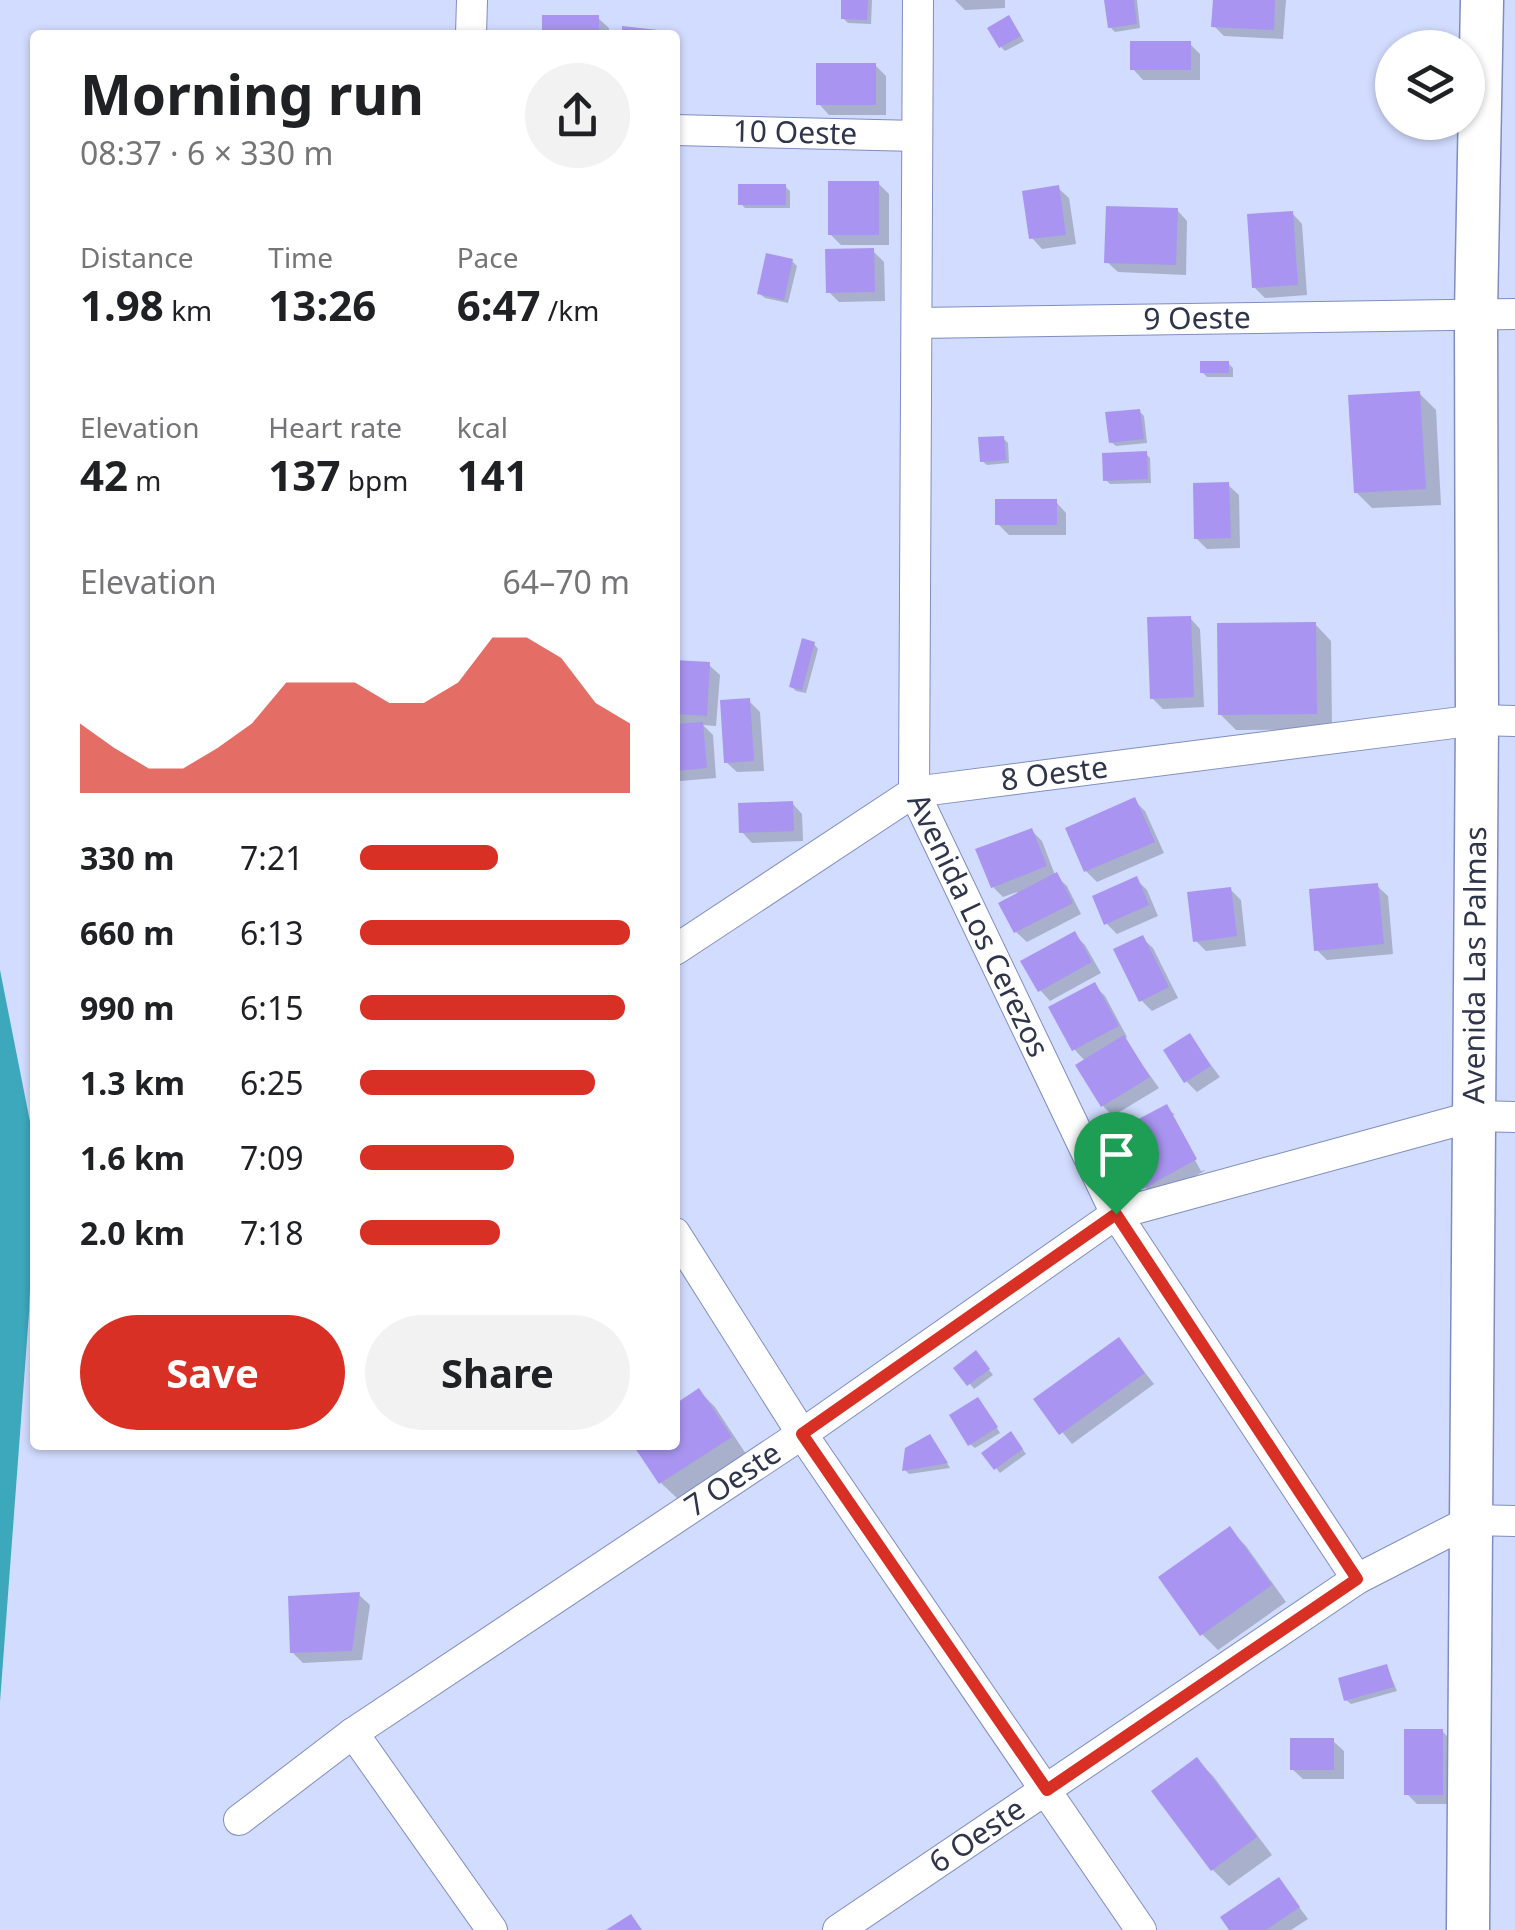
<!DOCTYPE html>
<html lang="en">
<head>
<meta charset="utf-8">
<style>
  body { margin:0; font-family:"Noto Sans",sans-serif; background:#f2f2f2; color:#202124; height:100vh; display:flex; flex-direction:column; font-size:38px; white-space:nowrap }
  * { box-sizing:border-box; margin:0 }
  p { font-size:32px; color:#757577 }
  .icon { flex:none; width:55px; height:55px; fill:none; stroke:currentColor; stroke-width:2; stroke-linecap:round; stroke-linejoin:round }
  .map { position:relative; flex:1; overflow:hidden }
  .sheet { position:absolute; left:30px; top:30px; width:650px; height:1420px; display:flex; flex-direction:column; background:#fff; border-radius:10px; box-shadow:0 2px 8px #0004 }
  .sheet>* { flex:none }
  .buttons { position:absolute; left:1375px; top:30px; display:grid; gap:20px }
  .buttons a { display:grid; place-items:center; width:110px; height:110px; border-radius:50%; background:#fff; box-shadow:0 2px 8px #0004; font-size:50px }
  .pin { position:absolute; display:grid; place-items:center; width:85px; height:85px; color:#fff; margin:-102px -42px; border-radius:50% 50% 50% 0; rotate:-45deg; box-shadow:0 0 10px #0007 }
  .pin .icon { rotate:45deg }
  .round { display:grid; place-items:center; flex:none; width:105px; height:105px; border-radius:52px; background:#f2f2f2 }
  .head { display:flex; align-items:center; justify-content:space-between; height:170px; padding:0 50px }
  h1 { font-size:55px; font-weight:700; line-height:75px }
  .figures { display:grid; grid-template-columns:repeat(3,1fr); gap:15px; height:170px; padding:10px 50px }
  .figures div { display:grid; align-content:center }
  .figures b { font-size:42px; font-weight:700 }
  .figures small { font-size:28px; font-weight:400 }
  .figures p { font-size:28px }
  .chart { height:280px; padding:20px 50px }
  .chart p { display:flex; justify-content:space-between }
  .chart svg { width:100%; height:180px; margin-top:10px; fill:#d93025; opacity:.7 }
  .cta { display:flex; gap:20px; margin-top:auto; padding:20px 50px }
  .cta a { flex:1; height:115px; border-radius:60px; background:#d93025; color:#fff; font-size:40px; font-weight:700; line-height:115px; text-align:center }
  .cta a+a { background:#f2f2f2; color:#202124 }
  ul { padding:0 50px; list-style:none; font-size:32px }
  li { display:grid; grid-template-columns:160px 120px 1fr; align-items:center; height:75px }
  li i { height:25px; border-radius:12px; background:#d93025 }
  .map>svg:first-child { display:block }
  .water { fill:#3da8bc }
  .shadow { fill:#0003 }
  .building { fill:#a995f1 }
  .lines { fill:none; stroke-linecap:round; stroke-linejoin:round }
  .street-casing { stroke:#7f8dc1; stroke-width:32 }
  .secondary-casing { stroke:#7f8dc1; stroke-width:45 }
  .street { stroke:#fff; stroke-width:30 }
  .secondary { stroke:#fff; stroke-width:42 }
  .route-casing { stroke:#fff; stroke-width:20 }
  .route { stroke:#d93025; stroke-width:12 }
  .labels { text-anchor:middle; stroke-width:10; stroke-linejoin:round; paint-order:stroke }
  .street-label { font-size:30px; fill:#2f354b; stroke:#e7eaf6 }
</style>
</head>
<body>
<div class="map">
<svg width="1515" height="1930" viewBox="0 0 1515 1930">
  <rect width="100%" height="100%" fill="#d2dcfe"/>
  <path class="water" d="M0 970 35 1147V1170L29 1313 0 1702Z"/>
  <path class="shadow" d="M844 0H872L871 24 848 23 843 18Z
    M955 0H1005V8L965 10Z
    M1106 0H1137L1140 28 1115 32 1110 27Z
    M1215 0H1286L1283 39 1224 36 1214 26Z
    M598 18 609 28V35H545Z
    M1013 23 1024 41 1005 51 1001 47Z
    M1190 44 1200 54V80H1143L1133 69Z
    M875 65 886 76V115H829L819 104Z
    M878 183 889 194V245H841L830 234Z
    M785 186 790 191V208H745L741 204Z
    M1058 188 1069 198 1076 244 1042 249 1032 238Z
    M1177 210 1187 221 1186 275 1118 272 1107 262Z
    M1292 213 1302 224 1307 295 1265 298 1254 287Z
    M873 251 884 262 885 301 839 302 829 292Z
    M792 261 797 266 788 303 765 298 760 294Z
    M1228 363 1233 368V377H1207L1202 372Z
    M1419 393 1436 410 1441 505 1372 508 1356 492Z
    M1139 411 1144 416 1147 443 1116 446 1111 442Z
    M1003 438 1008 443 1009 463 987 465 982 461Z
    M1146 454 1150 458 1151 483 1110 484 1106 480Z
    M1228 485 1239 495 1240 548 1207 549 1196 538Z
    M1056 502 1066 513V535H1009L998 524Z
    M1190 618 1200 629 1204 707 1163 709 1152 698Z
    M1315 624 1331 641 1332 729 1236 730 1220 714Z
    M814 644 818 649 806 693 796 691 791 686Z
    M675 663 709 665 720 675 716 726 703 725 713 735 716 778 680 781 675 776V727L680 726 675 721Z
    M749 701 760 712 764 771 737 772 726 762Z
    M1134 800 1145 811 1164 853 1097 882 1086 871 1068 829Z
    M792 803 802 814 803 841 752 843 742 832Z
    M1031 830 1042 841 1055 875 1067 886 1081 914 1027 942 1016 932 1001 904 1018 895 1017 892 1003 897 993 887Z
    M1136 879 1147 890 1158 916 1117 934 1106 923Z
    M1377 886 1388 896 1393 954 1327 960 1316 949Z
    M1230 889 1241 900 1246 946 1206 951 1196 941Z
    M1074 934 1085 945 1101 973 1050 1001 1040 990Z
    M1142 938 1153 948 1178 998 1152 1011 1141 1000Z
    M1094 985 1105 996 1127 1037 1124 1039 1159 1088 1113 1116 1103 1106 1086 1062 1074 1049Z
    M1189 1036 1220 1077 1197 1092 1186 1081Z
    M1166 1107 1175 1115H1170L1201 1171 1206 1170 1156 1198 1145 1187Z
    M1119 1340 1154 1384 1072 1444 1036 1400Z
    M980 1358 993 1375 974 1389 957 1368Z
    M699 1391 715 1407 746 1454 678 1499 661 1483 636 1445H675V1407Z
    M983 1405 1000 1433 975 1448 970 1444Z
    M1015 1439 1026 1454 1000 1473 984 1453Z
    M934 1442 950 1468 909 1474 905 1470Z
    M1230 1530 1246 1546 1286 1602 1218 1650 1202 1634Z
    M359 1595 370 1605 362 1660 303 1663 292 1652Z
    M1387 1667 1397 1691 1351 1704 1346 1700Z
    M1442 1731 1453 1742V1804H1417L1407 1794Z
    M1333 1741 1344 1751V1779H1303L1292 1769Z
    M1197 1760 1213 1776 1272 1855 1229 1886 1213 1870 1154 1792Z
    M1279 1880 1308 1919 1291 1930H1232Z"/>
  <path class="building" d="M841 0H868L867 20 841 19Z
    M1104 0H1134L1137 24 1108 28Z
    M1213 0H1275L1274 30 1211 27Z
    M542 15H599V35H542Z
    M1009 15 1021 36 999 48 987 28Z
    M622 26 667 31V35H622Z
    M1130 41H1191V70H1130Z
    M816 63H876V105H816Z
    M828 181H879V235H828Z
    M738 184H786V205H738Z
    M1059 185 1066 235 1029 239 1022 191Z
    M1106 206 1178 208 1176 265 1104 263Z
    M1293 211 1298 285 1252 288 1247 214Z
    M874 248 875 292 826 293 825 249Z
    M766 253 793 259 784 300 757 294Z
    M1200 361H1229V373H1200Z
    M1420 391 1426 489 1354 493 1348 395Z
    M1140 409 1144 439 1109 443 1105 412Z
    M1004 436 1006 460 980 462 978 437Z
    M1147 451 1148 479 1103 481 1102 453Z
    M1229 482 1231 538 1194 539 1193 483Z
    M995 499H1057V525H995Z
    M1191 616 1194 697 1150 699 1147 617Z
    M1316 622 1317 714 1218 715 1217 623Z
    M802 638 815 642 802 690 789 687Z
    M675 660 710 662 707 716 675 714Z
    M750 698 754 761 724 763 720 700Z
    M703 722 707 768 675 771V724Z
    M1135 797 1155 842 1084 872 1065 828Z
    M793 801 794 831 739 833 738 803Z
    M1032 828 1047 866 991 888 975 849Z
    M1057 872 1073 903 1014 933 998 903Z
    M1137 876 1149 905 1104 925 1092 896Z
    M1378 883 1384 944 1314 951 1309 889Z
    M1231 887 1237 936 1193 942 1187 892Z
    M1075 931 1092 962 1038 992 1020 961Z
    M1143 935 1169 987 1139 1002 1113 949Z
    M1095 982 1119 1026 1072 1051 1048 1007Z
    M1190 1033 1211 1066 1184 1083 1163 1050Z
    M1124 1035 1150 1077 1101 1107 1075 1065Z
    M1167 1104 1197 1159 1143 1189 1112 1133Z
    M1119 1337 1145 1373 1059 1435 1033 1399Z
    M976 1350 990 1369 967 1386 953 1368Z
    M699 1388 732 1437 659 1484 633 1445H675V1404Z
    M978 1397 998 1427 968 1446 949 1415Z
    M1011 1431 1023 1449 994 1470 981 1453Z
    M930 1434 948 1463 902 1471 905 1448Z
    M1230 1526 1272 1585 1200 1636 1158 1577Z
    M360 1592 352 1651 290 1653 288 1596Z
    M1387 1664 1394 1687 1344 1701 1338 1678Z
    M1404 1729H1443V1795H1404Z
    M1290 1738H1334V1770H1290Z
    M1197 1757 1257 1837 1211 1871 1151 1791Z
    M1279 1877 1300 1907 1266 1930H1229L1220 1917Z
    M631 1914 642 1930H606Z"/>
  <g class="lines">
    <defs>
      <g id="street">
        <path id="s1" d="M918 0 914 792 1116 1214 1357 1579"/>
        <path d="M471 35 472 0"/>
        <path id="s2" d="M675 130 917 136"/>
        <path id="s3" d="M917 323 1515 314"/>
        <path id="s4" d="M675 950 914 792 1477 720 1515 721"/>
        <path d="M675 1233 802 1434 1141 1930"/>
        <path d="M353 1733 492 1930"/>
        <path id="s5" d="M239 1820 353 1733 802 1434 1116 1214 1475 1116 1515 1117"/>
        <path id="s6" d="M838 1930 1357 1579 1472 1520 1515 1521"/>
      </g>
      <g id="secondary">
        <path id="s7" d="M1468 1930 1477 720 1476 313 1482 0"/>
      </g>
    </defs>
    <use href="#street" class="street-casing"/>
    <use href="#secondary" class="secondary-casing"/>
    <use href="#street" class="street"/>
    <use href="#secondary" class="secondary"/>
  </g>
  <g class="lines">
    <defs>
      <path id="route" d="M1116 1214 1357 1579 1047 1790 802 1434Z"/>
    </defs>
    <use href="#route" class="route-casing"/>
    <use href="#route" class="route"/>
  </g>
  <g class="labels">
    <g class="street-label">
      <text dy="10" stroke="none"><textPath href="#s2" startOffset="120">10 Oeste</textPath></text>
      <text dy="10" stroke="none"><textPath href="#s3" startOffset="280">9 Oeste</textPath></text>
      <text dy="10" stroke="none"><textPath href="#s4" startOffset="428">8 Oeste</textPath></text>
      <text dy="10" stroke="none"><textPath href="#s1" startOffset="940">Avenida Los Cerezos</textPath></text>
      <text dy="10" stroke="none"><textPath href="#s7" startOffset="965">Avenida Las Palmas</textPath></text>
      <text dy="10" stroke="none"><textPath href="#s5" startOffset="600">7 Oeste</textPath></text>
      <text dy="10" stroke="none"><textPath href="#s6" startOffset="168">6 Oeste</textPath></text>
    </g>
  </g>
</svg>
<div class="buttons">
<a><svg class="icon" aria-label="layers" viewBox="0 0 24 24"><path d="M12 4l9 5-9 5-9-5zM3 14l9 5 9-5"/></svg></a>
</div>
<div class="pin" style="left:1116px;top:1214px;background:#1e9e55"><svg class="icon" aria-label="arrive" viewBox="0 0 24 24"><path d="M6 21V4h12l-3 4 3 4H6"/></svg></div>
<section class="sheet">
<div class="head"><div><h1>Morning run</h1><p>08:37 · 6 × 330 m</p></div><a class="round"><svg class="icon" aria-label="share" viewBox="0 0 24 24"><path d="M12 15V3M7 8l5-5 5 5M5 13v7h14v-7"/></svg></a></div>
<div class="figures">
<div><p>Distance</p><b>1.98<small> km</small></b></div>
<div><p>Time</p><b>13:26</b></div>
<div><p>Pace</p><b>6:47<small> /km</small></b></div>
</div>
<div class="figures">
<div><p>Elevation</p><b>42<small> m</small></b></div>
<div><p>Heart rate</p><b>137<small> bpm</small></b></div>
<div><p>kcal</p><b>141</b></div>
</div>
<div class="chart"><p><span>Elevation</span>64–70 m</p>
<svg viewBox="0 0 160 44" preserveAspectRatio="none"><path d="M0 44V27L10 33L20 38L30 38L40 33L50 27L60 17L70 17L80 17L90 22L100 22L110 17L120 6L130 6L140 11L150 22L160 27V44z"/></svg>
</div>
<ul>
<li><b>330 m</b>7:21<i style="width:51%"></i></li>
<li><b>660 m</b>6:13<i style="width:100%"></i></li>
<li><b>990 m</b>6:15<i style="width:98%"></i></li>
<li><b>1.3 km</b>6:25<i style="width:87%"></i></li>
<li><b>1.6 km</b>7:09<i style="width:57%"></i></li>
<li><b>2.0 km</b>7:18<i style="width:52%"></i></li>
</ul>
<div class="cta"><a>Save</a><a>Share</a></div>
</section>
</div>
</body>
</html>
